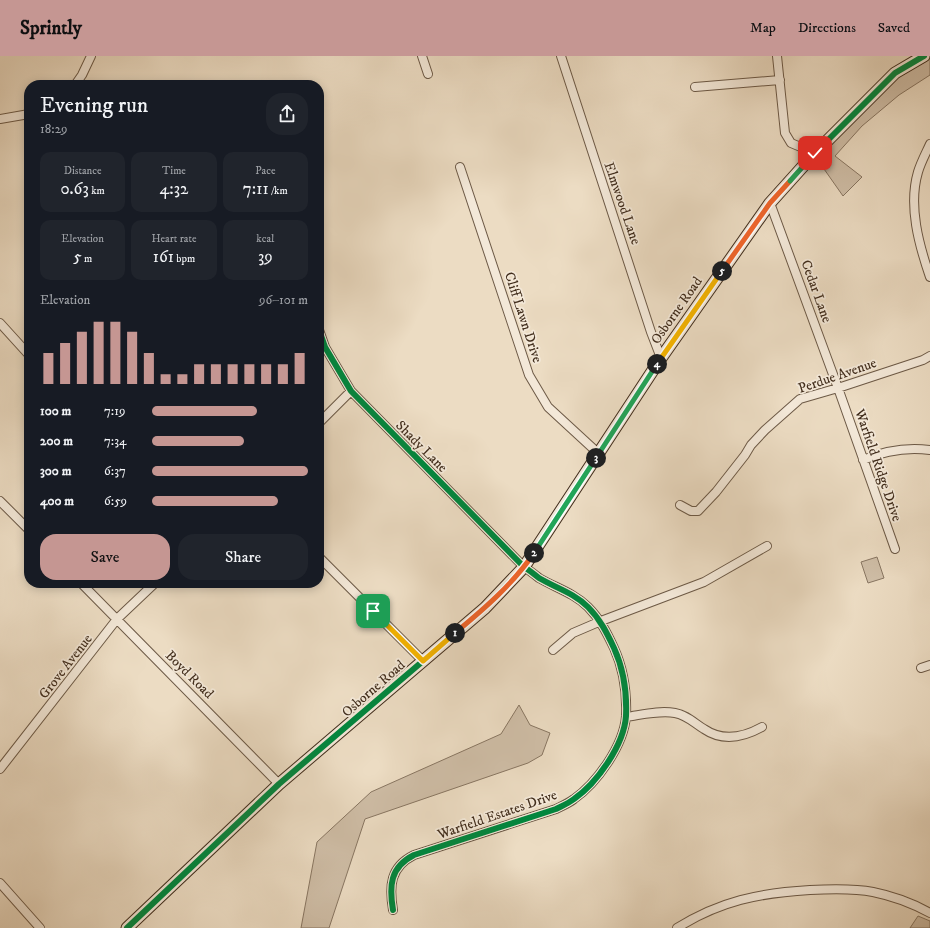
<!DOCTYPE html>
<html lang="en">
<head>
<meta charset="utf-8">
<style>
  body { margin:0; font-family:"IM FELL DW Pica",serif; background:#20242c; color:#f1f3f6; height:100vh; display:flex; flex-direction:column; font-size:15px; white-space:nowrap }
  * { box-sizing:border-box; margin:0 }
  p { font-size:13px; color:#9ea1a6 }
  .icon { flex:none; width:22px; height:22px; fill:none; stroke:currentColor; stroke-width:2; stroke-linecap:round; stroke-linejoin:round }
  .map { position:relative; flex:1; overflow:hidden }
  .sheet { position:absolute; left:24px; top:24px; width:300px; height:508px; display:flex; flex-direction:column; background:#171b24; border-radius:16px; box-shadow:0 2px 10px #0003 }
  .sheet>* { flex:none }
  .pin { position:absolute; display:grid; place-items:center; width:34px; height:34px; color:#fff; margin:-17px; border-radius:8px; box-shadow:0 2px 6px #0006 }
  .km { position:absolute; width:20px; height:20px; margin:-10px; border-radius:50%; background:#222; color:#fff; font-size:11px; line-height:20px; text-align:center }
  .round { display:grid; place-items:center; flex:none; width:42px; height:42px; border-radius:16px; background:#20242c }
  .summary { display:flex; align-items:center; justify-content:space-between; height:68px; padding:0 16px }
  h1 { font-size:22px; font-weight:600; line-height:30px }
  .figures { display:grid; grid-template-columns:repeat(3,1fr); gap:6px; height:68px; padding:4px 16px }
  .figures div { display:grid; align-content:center; border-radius:10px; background:#20242c; text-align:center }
  .figures b { font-size:17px; font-weight:600 }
  .figures small { font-size:11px; font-weight:400 }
  .figures p { font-size:11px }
  .chart { height:112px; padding:8px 16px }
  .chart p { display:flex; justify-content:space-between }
  .chart svg { width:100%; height:72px; margin-top:4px; stroke:#c59692; stroke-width:6 }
  .button { display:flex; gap:8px; margin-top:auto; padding:8px 16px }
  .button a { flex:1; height:46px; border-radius:16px; background:#c59692; color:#111; font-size:16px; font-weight:600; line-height:46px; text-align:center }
  .button a+a { background:#20242c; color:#f1f3f6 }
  ul { padding:0 16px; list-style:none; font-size:13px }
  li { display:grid; grid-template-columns:64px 48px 1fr; align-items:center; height:30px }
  li i { height:10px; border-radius:5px; background:#c59692 }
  header { display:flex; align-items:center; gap:24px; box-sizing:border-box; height:56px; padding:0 20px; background:#c59692; color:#111 }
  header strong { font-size:19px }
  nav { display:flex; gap:22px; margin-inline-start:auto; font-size:14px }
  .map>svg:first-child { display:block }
  .green { fill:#cfbea7; stroke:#887662 }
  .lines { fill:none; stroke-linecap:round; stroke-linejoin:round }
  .street-casing { stroke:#6c5946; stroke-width:10 }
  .secondary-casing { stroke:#412d1c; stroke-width:13 }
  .street { stroke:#f3e8d8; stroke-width:8 }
  .secondary { stroke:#f3e8d8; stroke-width:11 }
  .cycleway-casing { stroke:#f3e8d8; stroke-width:8 }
  .cycleway { stroke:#00873e; stroke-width:6 }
  .split-1-casing { stroke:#fff; stroke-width:8 }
  .split-2-casing { stroke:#fff; stroke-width:8 }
  .split-3-casing { stroke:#fff; stroke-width:8 }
  .split-4-casing { stroke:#fff; stroke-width:8 }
  .split-5-casing { stroke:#fff; stroke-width:8 }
  .split-6-casing { stroke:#fff; stroke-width:8 }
  .split-7-casing { stroke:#fff; stroke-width:8 }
  .split-1 { stroke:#f5b400; stroke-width:5 }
  .split-2 { stroke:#f0652b; stroke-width:5 }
  .split-3 { stroke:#22a559; stroke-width:5 }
  .split-4 { stroke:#22a559; stroke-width:5 }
  .split-5 { stroke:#f5b400; stroke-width:5 }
  .split-6 { stroke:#f0652b; stroke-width:5 }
  .split-7 { stroke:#22a559; stroke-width:5 }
  .labels { text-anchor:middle; stroke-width:3.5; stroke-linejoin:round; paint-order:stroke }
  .street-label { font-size:14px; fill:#412d1c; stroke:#f3e8d8 }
</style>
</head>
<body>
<header>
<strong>Sprintly</strong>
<nav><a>Map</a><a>Directions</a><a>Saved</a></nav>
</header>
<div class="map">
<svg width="930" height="872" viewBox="0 0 930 872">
  <rect width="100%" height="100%" fill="#ecdcc3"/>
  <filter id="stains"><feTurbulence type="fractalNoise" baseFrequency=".005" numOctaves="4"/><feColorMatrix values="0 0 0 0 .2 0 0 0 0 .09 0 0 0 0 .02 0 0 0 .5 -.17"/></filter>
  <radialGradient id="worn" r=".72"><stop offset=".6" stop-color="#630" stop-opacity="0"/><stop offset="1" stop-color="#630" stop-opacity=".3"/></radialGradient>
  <path class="green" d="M930 3V19L899 39 862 70 835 100 862 121 843 140 817 103 860 57 899 21Z
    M877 501 884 522 868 527 861 506Z
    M519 649 530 669 550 677 542 699 528 707 365 763 329 872H301L317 786 371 736 501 678Z
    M918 860 930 865V872H910Z"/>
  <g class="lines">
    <defs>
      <path id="street" d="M422 0 428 18
        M561 0 651 276 661 302
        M777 0 785 77 791 87 815 97
        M75 29 82 19 91 0
        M695 31 780 24
        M0 63 29 58
        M930 88C926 97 921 106 918 116 908 150 919 189 930 221
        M460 111 529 319 548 351 599 398
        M770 147 838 332 895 493
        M0 267 29 299
        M319 274 325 291 351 335 524 511C529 514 534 518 539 522 556 532 574 537 588 551 600 563 607 577 614 592 624 614 627 636 626 660 624 689 597 727 574 743 569 747 562 750 556 753L414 799C390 811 389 830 393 854
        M319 367 351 335
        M863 404C886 394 906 391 930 394
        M0 445 29 474
        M680 449 691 455H698L716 436 745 399 751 389 765 374 800 343 838 332 923 304 930 300
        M319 501 423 605
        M81 527 279 728
        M553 594 573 577 601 565 704 526 767 490
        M921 612 930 609
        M626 661C641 659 659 654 675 657 687 659 694 667 704 673 723 686 744 681 762 671
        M0 713 117 563 155 527
        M0 827 40 872
        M677 872C720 845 759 837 810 834 830 833 853 832 873 836 893 840 912 847 930 857"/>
      <path id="secondary" d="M127 872 279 728 485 552 524 511 661 302 770 147 815 97 895 17 924 0"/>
    </defs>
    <use href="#street" class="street-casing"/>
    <use href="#secondary" class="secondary-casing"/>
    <use href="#street" class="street"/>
    <use href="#secondary" class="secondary"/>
    <defs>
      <path id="cycleway" d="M319 274 325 291 351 335 524 511C529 514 534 518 539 522 556 532 574 537 588 551 600 563 607 577 614 592 624 614 627 636 626 660 624 689 597 727 574 743 569 747 562 750 556 753L414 799C390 811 389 830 393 854
        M127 872 279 728 485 552 524 511 661 302 770 147 815 97 895 17 924 0"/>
    </defs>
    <use href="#cycleway" class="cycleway-casing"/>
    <use href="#cycleway" class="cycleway"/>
  </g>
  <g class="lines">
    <defs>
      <path id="split-1" d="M373 555 423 605 455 577"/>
      <path id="split-2" d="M455 577C484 553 513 528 534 497"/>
      <path id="split-3" d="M534 497 596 402"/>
      <path id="split-4" d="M596 402 657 308"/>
      <path id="split-5" d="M657 308 722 215"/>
      <path id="split-6" d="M722 215 770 147 790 125"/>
      <path id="split-7" d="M790 125 815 97"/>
    </defs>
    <use href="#split-1" class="split-1-casing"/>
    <use href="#split-2" class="split-2-casing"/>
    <use href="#split-3" class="split-3-casing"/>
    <use href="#split-4" class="split-4-casing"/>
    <use href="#split-5" class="split-5-casing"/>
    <use href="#split-6" class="split-6-casing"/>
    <use href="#split-7" class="split-7-casing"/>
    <use href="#split-1" class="split-1"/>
    <use href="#split-2" class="split-2"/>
    <use href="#split-3" class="split-3"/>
    <use href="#split-4" class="split-4"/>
    <use href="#split-5" class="split-5"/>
    <use href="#split-6" class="split-6"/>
    <use href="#split-7" class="split-7"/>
  </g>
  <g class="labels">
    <g class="street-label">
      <text transform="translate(623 147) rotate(71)" y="5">Elmwood Lane</text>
      <text transform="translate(817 235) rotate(70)" y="5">Cedar Lane</text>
      <text transform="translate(676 254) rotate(-55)" y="5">Osborne Road</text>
      <text transform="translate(524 261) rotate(72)" y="5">Cliff Lawn Drive</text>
      <text transform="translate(837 319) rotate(-19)" y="5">Perdue Avenue</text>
      <text transform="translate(422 390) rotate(45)" y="5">Shady Lane</text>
      <text transform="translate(879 409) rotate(71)" y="5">Warfield Ridge Drive</text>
      <text transform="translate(65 610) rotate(-52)" y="5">Grove Avenue</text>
      <text transform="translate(190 618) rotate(45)" y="5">Boyd Road</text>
      <text transform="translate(373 632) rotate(-41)" y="5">Osborne Road</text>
      <text transform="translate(497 758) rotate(-19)" y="5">Warfield Estates Drive</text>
    </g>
  </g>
  <rect width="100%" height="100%" filter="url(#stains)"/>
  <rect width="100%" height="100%" fill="url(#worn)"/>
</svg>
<div class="pin" style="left:373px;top:555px;background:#1e9e55"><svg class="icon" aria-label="arrive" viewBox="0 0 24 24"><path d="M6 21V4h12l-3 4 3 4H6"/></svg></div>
<div class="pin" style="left:815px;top:97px;background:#d93025"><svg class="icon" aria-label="check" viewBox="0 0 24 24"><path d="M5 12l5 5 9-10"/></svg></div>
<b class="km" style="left:455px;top:577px">1</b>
<b class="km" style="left:534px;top:497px">2</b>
<b class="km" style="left:596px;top:402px">3</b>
<b class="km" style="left:657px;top:308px">4</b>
<b class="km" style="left:722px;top:215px">5</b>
<section class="sheet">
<div class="summary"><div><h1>Evening run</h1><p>18:29</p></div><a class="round"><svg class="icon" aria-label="share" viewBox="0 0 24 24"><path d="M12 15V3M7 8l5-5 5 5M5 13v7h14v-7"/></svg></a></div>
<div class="figures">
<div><p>Distance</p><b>0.63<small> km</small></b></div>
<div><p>Time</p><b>4:32</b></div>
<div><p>Pace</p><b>7:11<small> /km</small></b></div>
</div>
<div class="figures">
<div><p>Elevation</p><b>5<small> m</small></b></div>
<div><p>Heart rate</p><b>161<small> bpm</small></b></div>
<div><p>kcal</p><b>39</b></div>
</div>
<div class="chart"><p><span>Elevation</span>96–101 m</p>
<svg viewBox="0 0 160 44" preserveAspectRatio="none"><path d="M5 44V25M15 44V19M25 44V12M35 44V6M45 44V6M55 44V12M65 44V25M75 44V38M85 44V38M95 44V32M105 44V32M115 44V32M125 44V32M135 44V32M145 44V32M155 44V25"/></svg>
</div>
<ul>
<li><b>100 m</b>7:19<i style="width:67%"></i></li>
<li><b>200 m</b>7:34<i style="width:59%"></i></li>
<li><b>300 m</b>6:37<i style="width:100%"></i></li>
<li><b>400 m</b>6:59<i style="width:81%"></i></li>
</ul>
<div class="button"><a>Save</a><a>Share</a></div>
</section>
</div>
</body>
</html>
